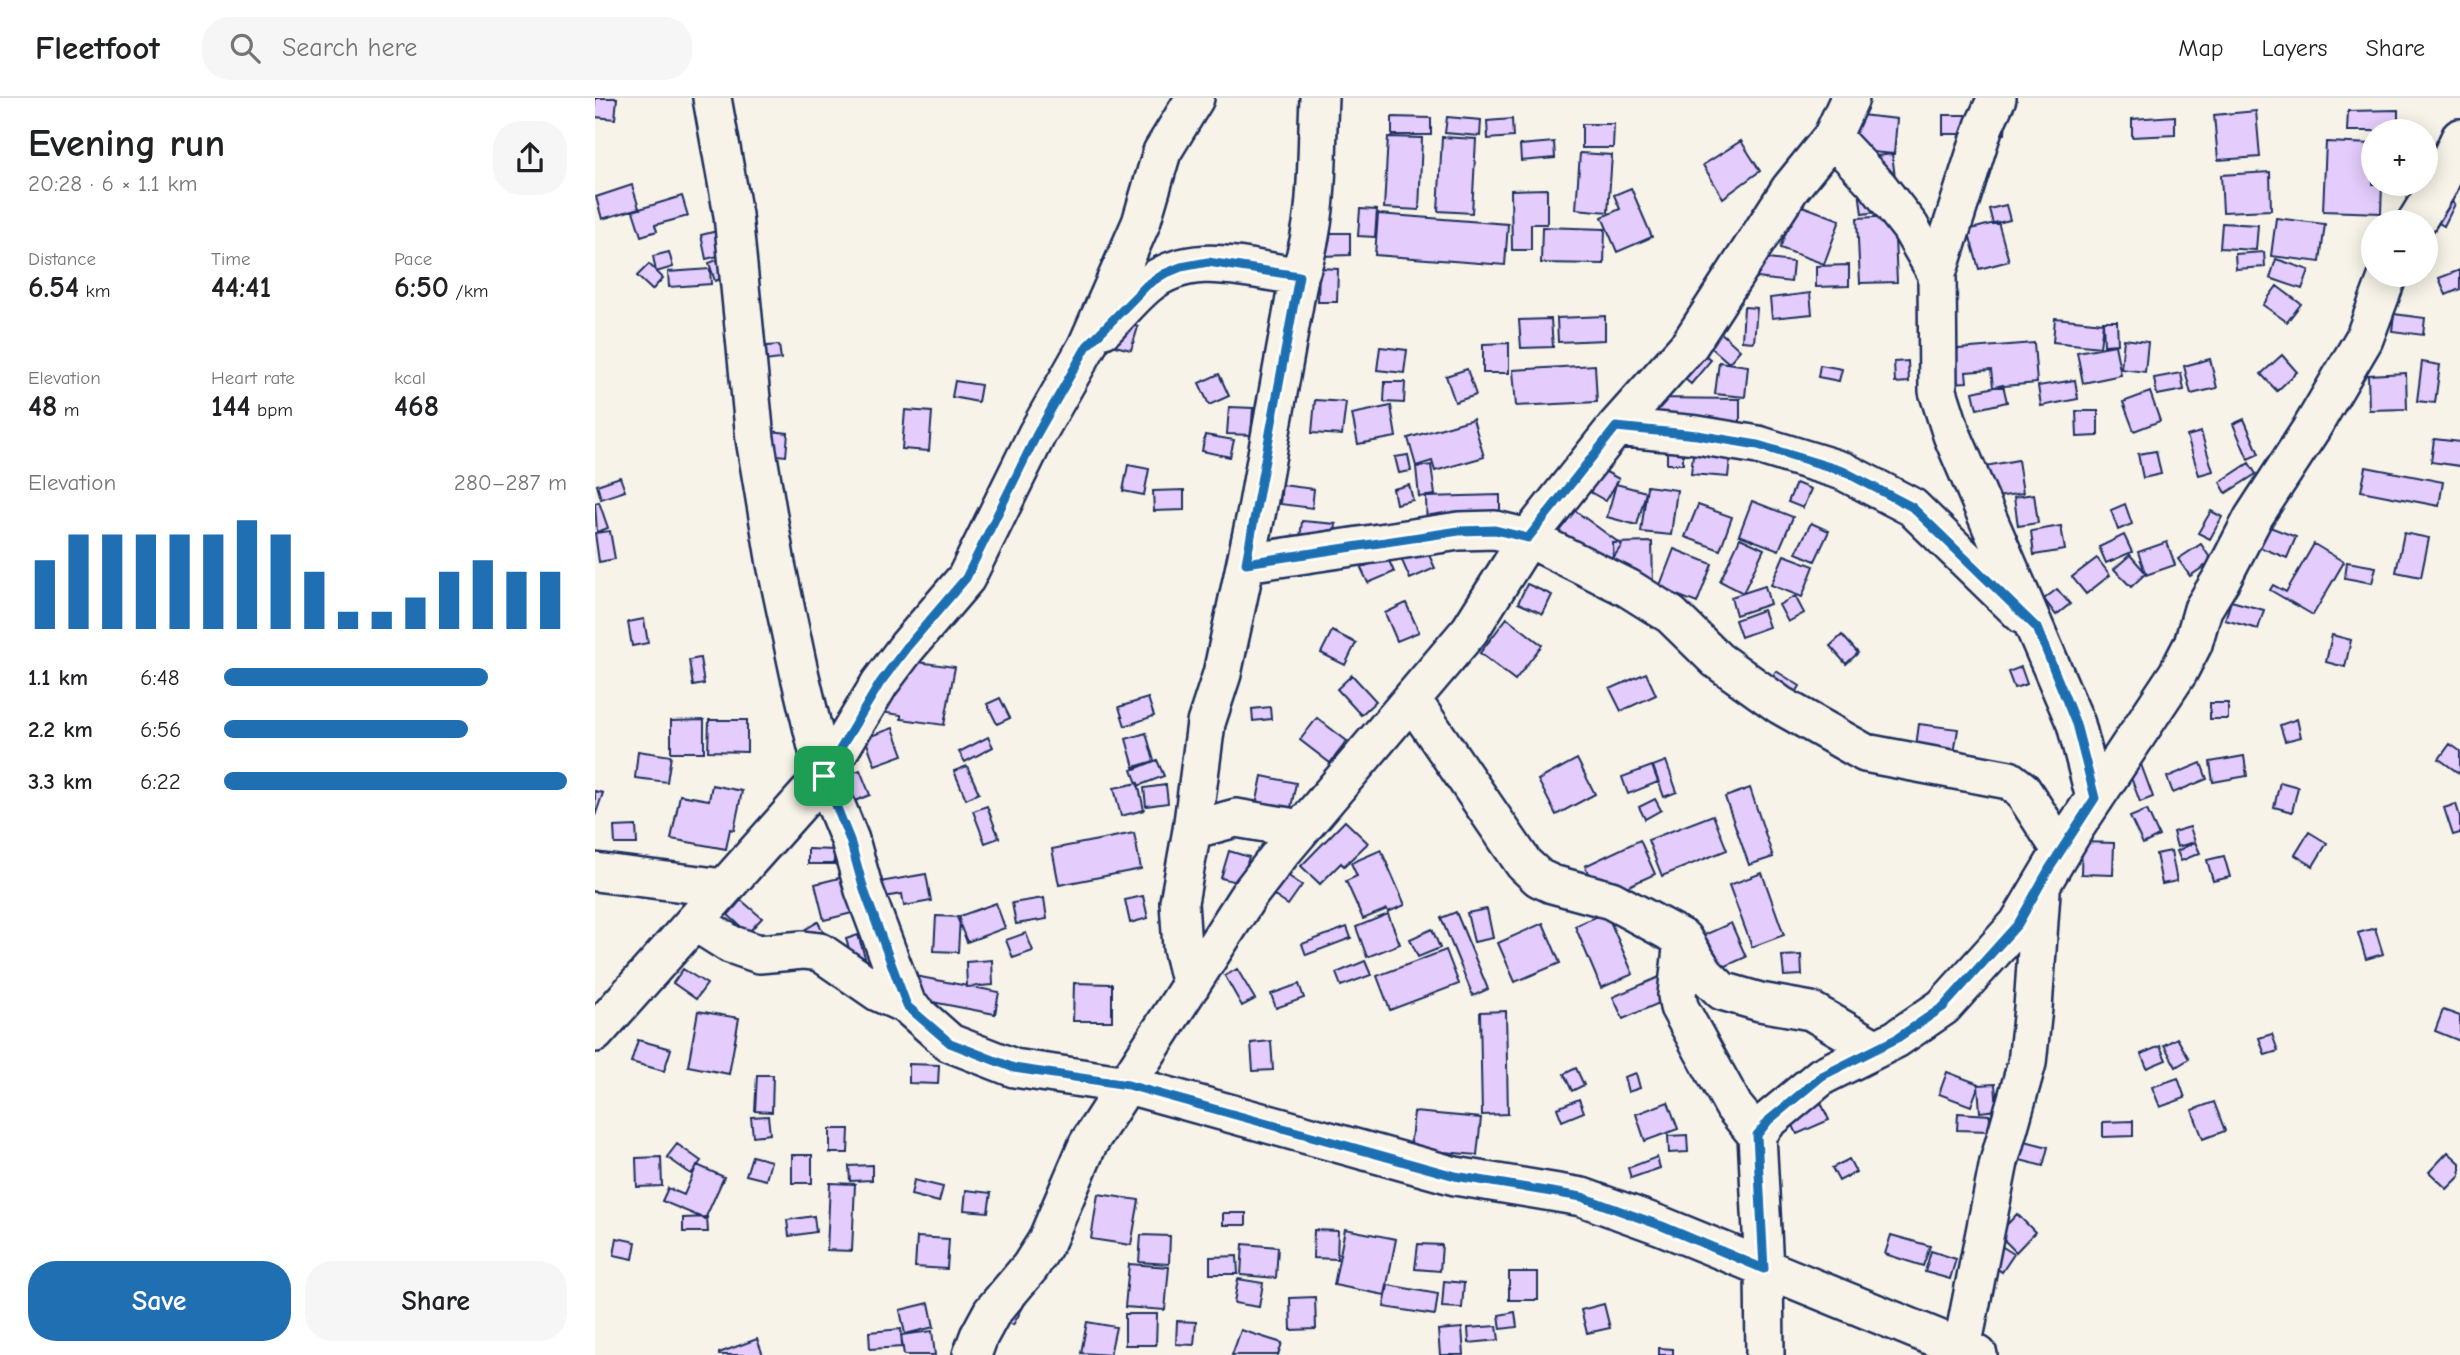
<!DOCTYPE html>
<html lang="en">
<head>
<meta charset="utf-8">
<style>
  body { margin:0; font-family:"Comic Neue",sans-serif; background:#f6f6f6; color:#202124; height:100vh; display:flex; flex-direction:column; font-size:26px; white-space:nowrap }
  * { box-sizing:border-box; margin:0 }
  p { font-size:23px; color:#757577 }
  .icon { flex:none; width:38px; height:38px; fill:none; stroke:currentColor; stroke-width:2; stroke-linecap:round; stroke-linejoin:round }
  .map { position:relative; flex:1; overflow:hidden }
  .panel { display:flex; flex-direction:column; background:#fff; width:595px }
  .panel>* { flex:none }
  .fabs { position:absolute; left:1766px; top:21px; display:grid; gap:14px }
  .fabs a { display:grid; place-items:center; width:77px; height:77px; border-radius:50%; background:#fff; box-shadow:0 4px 18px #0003; font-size:35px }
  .pin { position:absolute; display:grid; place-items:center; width:60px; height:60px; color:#fff; margin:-30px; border-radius:14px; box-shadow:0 4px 10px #0006 }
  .round { display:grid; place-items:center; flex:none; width:74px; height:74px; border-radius:28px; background:#f6f6f6 }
  .head { display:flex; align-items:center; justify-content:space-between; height:119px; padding:0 28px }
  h1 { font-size:38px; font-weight:700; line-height:52px }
  .metrics { display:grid; grid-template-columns:repeat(3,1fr); gap:10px; height:119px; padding:7px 28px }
  .metrics div { display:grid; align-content:center }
  .metrics b { font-size:30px; font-weight:700 }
  .metrics small { font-size:19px; font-weight:400 }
  .metrics p { font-size:19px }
  .chart { height:196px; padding:14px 28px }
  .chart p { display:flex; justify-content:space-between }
  .chart svg { width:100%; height:126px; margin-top:7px; stroke:#1f6fb2; stroke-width:6 }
  .cta { display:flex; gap:14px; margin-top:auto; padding:14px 28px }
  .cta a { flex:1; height:80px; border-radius:28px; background:#1f6fb2; color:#fff; font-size:28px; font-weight:700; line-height:80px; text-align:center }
  .cta a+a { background:#f6f6f6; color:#202124 }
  ul { padding:0 28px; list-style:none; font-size:23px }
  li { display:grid; grid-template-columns:112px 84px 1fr; align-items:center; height:52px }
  li i { height:18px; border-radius:9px; background:#1f6fb2 }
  header { display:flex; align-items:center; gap:42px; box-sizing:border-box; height:98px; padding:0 35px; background:#fff; border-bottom:2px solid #e0e0e0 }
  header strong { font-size:33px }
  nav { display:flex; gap:38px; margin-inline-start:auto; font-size:24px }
  .search { width:490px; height:63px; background:#f6f6f6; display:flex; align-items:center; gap:18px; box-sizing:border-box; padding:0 24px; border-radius:28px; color:#757577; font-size:26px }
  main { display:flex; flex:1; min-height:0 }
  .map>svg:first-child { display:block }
  .building { fill:#e4ccfc; stroke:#1b2f5e; stroke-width:2 }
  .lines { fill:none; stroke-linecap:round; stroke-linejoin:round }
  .minor-casing { stroke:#1b2f5e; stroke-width:42 }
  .minor { stroke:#f7f3e8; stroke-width:37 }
  .route-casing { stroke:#fff; stroke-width:14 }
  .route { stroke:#1f6fb2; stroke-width:9 }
</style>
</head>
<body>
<header>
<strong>Fleetfoot</strong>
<div class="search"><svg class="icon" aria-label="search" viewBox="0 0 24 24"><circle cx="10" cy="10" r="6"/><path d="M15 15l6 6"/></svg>Search here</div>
<nav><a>Map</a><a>Layers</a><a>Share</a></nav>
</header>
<main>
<section class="panel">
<div class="head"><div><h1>Evening run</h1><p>20:28 · 6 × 1.1 km</p></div><a class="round"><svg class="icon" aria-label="share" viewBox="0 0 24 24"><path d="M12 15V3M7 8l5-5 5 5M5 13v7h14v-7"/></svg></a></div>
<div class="metrics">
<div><p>Distance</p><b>6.54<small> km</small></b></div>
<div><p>Time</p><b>44:41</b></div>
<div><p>Pace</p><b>6:50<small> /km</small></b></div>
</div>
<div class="metrics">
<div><p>Elevation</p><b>48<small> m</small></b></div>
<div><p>Heart rate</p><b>144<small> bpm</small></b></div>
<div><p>kcal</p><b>468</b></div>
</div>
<div class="chart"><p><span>Elevation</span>280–287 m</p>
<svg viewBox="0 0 160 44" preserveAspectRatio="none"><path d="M5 44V20M15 44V11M25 44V11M35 44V11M45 44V11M55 44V11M65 44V6M75 44V11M85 44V24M95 44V38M105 44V38M115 44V33M125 44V24M135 44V20M145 44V24M155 44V24"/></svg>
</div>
<ul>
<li><b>1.1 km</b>6:48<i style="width:77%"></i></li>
<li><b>2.2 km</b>6:56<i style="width:71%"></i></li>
<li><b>3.3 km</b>6:22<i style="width:100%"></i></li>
</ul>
<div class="cta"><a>Save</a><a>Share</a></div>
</section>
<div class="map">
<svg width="1865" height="1257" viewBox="0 0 1865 1257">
  <rect width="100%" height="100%" fill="#f7f3e8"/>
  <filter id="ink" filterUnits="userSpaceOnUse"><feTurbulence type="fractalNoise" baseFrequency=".0143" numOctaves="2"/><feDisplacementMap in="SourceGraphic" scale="14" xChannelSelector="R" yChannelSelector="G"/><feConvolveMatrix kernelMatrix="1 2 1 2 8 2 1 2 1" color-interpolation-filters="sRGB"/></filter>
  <g filter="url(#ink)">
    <path class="building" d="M0 0H22L20 21 0 19Z
      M1803 12V33H1752L1753 13Z
      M1661 13 1665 59 1623 62 1619 17Z
      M1247 15 1302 21 1299 56 1243 51Z
      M1348 17H1411L1410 36H1348Z
      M1580 18V37L1537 39V21Z
      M797 19 836 20V37H797Z
      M852 19 886 22 885 38 850 35Z
      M917 21 918 39 893 41 892 23Z
      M987 26H1019L1018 50H987Z
      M793 39 827 40 824 112 789 110Z
      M847 39 881 41 877 115 843 113Z
      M1146 43 1165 73 1128 100 1108 67Z
      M959 44 960 60 926 63 925 47Z
      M1731 44 1778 46V86H1787L1786 115 1728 113Z
      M985 55 1017 57 1013 114 981 111Z
      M1297 56 1304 111 1267 116 1260 61Z
      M1675 74 1676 112 1628 114 1626 77Z
      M37 87 44 110 7 121 1 99Z
      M1036 90 1057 139 1022 154 1007 119 1025 111 1019 97Z
      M952 91V126H936V152H917L916 92Z
      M1836 93 1860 106 1849 128 1825 114Z
      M87 98 93 118 60 127 62 133 46 138 38 113Z
      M1202 106 1245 122 1229 166 1185 150Z
      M1411 107 1415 122 1398 126 1394 111Z
      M765 111 782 112 780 139 763 138Z
      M783 116 913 126 910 167 780 157Z
      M1299 118 1302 184 1265 185 1262 120Z
      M1681 120 1730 126 1725 164 1676 158Z
      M1403 124 1414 163 1384 171 1373 132Z
      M1627 125 1663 127 1661 152 1625 150Z
      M947 129 1010 131 1009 166 946 165Z
      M122 133 127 157 111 161 106 137Z
      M726 135H755V157L727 158Z
      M74 154 78 169 61 174 58 158Z
      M1669 154 1670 169 1641 171 1640 156Z
      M127 160 133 178 120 183 114 165Z
      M1165 160 1198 164 1196 184 1162 180Z
      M1681 161 1714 172 1707 191 1675 180Z
      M54 166 68 180 57 192 42 178Z
      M1254 167V188L1221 189V168Z
      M724 170 743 171 742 204H723Z
      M115 171 116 186 74 189 73 174Z
      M1865 172V191L1851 197 1844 180Z
      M1682 188 1706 206 1692 224 1668 207Z
      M1215 195 1217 216 1177 220 1175 200Z
      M1149 209 1162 210 1159 244 1147 243Z
      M1799 216 1830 220 1828 237 1797 233Z
      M1010 218V242L963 244 962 220Z
      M1460 220 1508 225 1505 249 1458 244Z
      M515 221 543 229 536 252 508 245Z
      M956 221 958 249 926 250 924 222Z
      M1508 223H1522L1523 246 1509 247Z
      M1123 232 1145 252 1134 265 1111 245Z
      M1529 241 1553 244 1550 274 1526 271Z
      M914 245V275H888V246Z
      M1439 245 1442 285 1398 289 1396 272 1371 274 1372 284 1341 286 1338 253Z
      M184 247 186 261 162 264 160 249Z
      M1520 247 1526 277 1488 285 1482 254Z
      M785 249 812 252 809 275 782 272Z
      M1104 252 1116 262 1096 286 1084 276Z
      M1687 257 1702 274 1682 293 1666 276Z
      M1615 261 1622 290 1596 296 1589 268Z
      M1313 263 1314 284 1300 285 1299 264Z
      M1124 264 1153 268 1150 299 1120 296Z
      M1827 264 1845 267 1840 305 1822 303Z
      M1000 267 1002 304 921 308 918 272Z
      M1225 267 1247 271 1244 283 1223 279Z
      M872 271 881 297 860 304 851 278Z
      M1586 275 1589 292 1562 297 1559 280Z
      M1811 275 1812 311 1774 312 1773 277Z
      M624 276 634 298 614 307 604 285Z
      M1480 282 1483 301 1446 308 1443 288Z
      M360 283 386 287 383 304 357 299Z
      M790 284H810L809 305 789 304Z
      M1408 287 1412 304 1382 311 1378 294Z
      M1555 294 1565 323 1539 333 1528 304Z
      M1057 300 1145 301V339L1057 328Z
      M720 302 751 304 747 337 717 335Z
      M796 308 801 339 763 346 757 316Z
      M634 309 658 310 656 337 632 336Z
      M310 312 337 314 334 353 307 351Z
      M1481 313H1503V338L1482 339Z
      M878 321 889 359 840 373 837 363 821 368 813 340Z
      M1649 321 1664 356 1653 361 1638 326Z
      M175 333 193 335 191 358 172 356Z
      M1606 334 1618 373 1604 377 1592 338Z
      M610 337 639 342 635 359 607 353Z
      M1839 341 1865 344V368L1836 364Z
      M1072 345H1088V366H1072Z
      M1099 347 1136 351 1133 379 1096 376Z
      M1561 353 1566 376 1548 380 1543 356Z
      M813 357 816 373 804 375 800 359Z
      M1423 362 1428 395 1389 401 1385 369Z
      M1654 365 1661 376 1631 395 1625 384Z
      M533 367 554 371 549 397 528 393Z
      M836 367 840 397 824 399 821 369Z
      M1002 369 1024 381 1011 403 990 391Z
      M1771 369 1848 384 1844 408 1766 393Z
      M25 379 30 393 6 401 2 387Z
      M1201 385 1216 391 1208 410 1193 404Z
      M1021 386 1051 394 1042 427 1012 419Z
      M687 387 719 391 717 410 685 406Z
      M814 387 818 402 801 406 798 391Z
      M1052 388 1082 392 1076 437 1046 434Z
      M589 392V412L559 413 558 393Z
      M1439 396 1443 425 1423 428 1419 399Z
      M905 397V435L832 436 831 399Z
      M1157 403 1198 419 1184 452 1144 437Z
      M4 404 13 430 2 434 0 405Z
      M1530 406 1537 426 1523 432 1516 412Z
      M1103 407 1137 419 1125 452 1090 439Z
      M975 409 1027 447 1003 482 950 444Z
      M1616 413 1627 419 1615 441 1603 435Z
      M707 423 741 426 738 453 704 449Z
      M1216 425 1234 433 1220 463 1201 455Z
      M1667 426 1701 439 1692 460 1659 447Z
      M1466 428 1470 452 1439 457 1436 433Z
      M15 433 20 461 4 464 0 435Z
      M1809 435 1834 440 1826 479 1801 474Z
      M1529 437 1537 454 1511 465 1504 449Z
      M1145 440 1169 451 1148 495 1125 483Z
      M1057 444 1058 486 1020 488 1018 445Z
      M1572 444 1580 467 1551 477 1543 454Z
      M829 446 840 470 815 481 805 458Z
      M1606 446 1617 463 1595 478 1583 461Z
      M1719 446 1749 464 1718 517 1675 492 1678 487 1691 494Z
      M1079 451 1117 466 1102 505 1064 490Z
      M1189 457 1219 468 1207 499 1176 487Z
      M1535 457 1551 475 1536 489 1519 471Z
      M792 458 799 474 773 485 766 470Z
      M1502 460 1515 477 1491 496 1477 479Z
      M1752 464 1781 469 1777 485 1750 480Z
      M932 486 957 497 948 516 923 505Z
      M1170 488 1175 506 1141 517 1136 499Z
      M1462 491 1475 506 1461 517 1449 501Z
      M1200 498 1209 515 1193 524 1184 507Z
      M1636 503 1669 512 1663 531 1630 522Z
      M811 505 824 534 802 543 790 515Z
      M1168 512 1174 529 1146 539 1140 522Z
      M912 520 947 547 920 582 885 555Z
      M49 521 53 545 37 548 33 524Z
      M737 533 761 545 750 567 726 555Z
      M1247 537 1263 555 1251 566 1235 548Z
      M1737 537 1756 542 1750 569 1731 564Z
      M105 560 109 586 98 588 94 562Z
      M293 560 360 569 349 627 306 621V617L285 614Z
      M1426 569 1432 586 1419 590 1413 574Z
      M1181 573 1205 588 1194 606 1170 591Z
      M1051 575 1061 597 1026 613 1015 591Z
      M757 577 781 603 766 617 742 591Z
      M405 600 415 620 402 626 392 606Z
      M553 600 559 618 530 628 524 609Z
      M1615 605H1633V621H1615Z
      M675 609 676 621 658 623 657 611Z
      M722 620 752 643 735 665 705 642Z
      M1702 621 1706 639 1690 643 1685 627Z
      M109 622V654H76V623Z
      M114 622H152V654L113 653Z
      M1324 626 1363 631 1357 668 1319 663Z
      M298 630 308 657 280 667 270 640Z
      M551 635 559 663 539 669 531 641Z
      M393 639 398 649 370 664 364 654Z
      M1855 646 1865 653V676L1844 661Z
      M43 653 76 658 72 684 40 680Z
      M1649 658 1652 678 1618 684 1615 664Z
      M982 661 1000 696 961 717 943 682Z
      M1544 661 1558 699 1545 704 1531 666Z
      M562 662 569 678 543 688 537 672Z
      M1071 663 1082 694 1069 699 1058 668Z
      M1606 665 1612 681 1578 695 1572 679Z
      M372 668 384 695 371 701 359 673Z
      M1057 668 1063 684 1033 696 1027 679Z
      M265 672 275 697 250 707 239 682Z
      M667 678 701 685 692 729 658 722Z
      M1685 684 1703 689 1697 714 1679 709Z
      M543 685 549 712 526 718 519 690Z
      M117 687 147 693 139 732 135 731 131 751 76 741 85 697 114 702Z
      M571 687 573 705 551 708 549 690Z
      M1155 690 1178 759 1154 767 1130 699Z
      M0 693 8 695 0 718Z
      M1060 701 1066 712 1050 721 1044 709Z
      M1861 706 1865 719V735L1858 737 1849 710Z
      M392 708 404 740 390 745 378 713Z
      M1552 712 1564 738 1548 746 1535 719Z
      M1118 717 1132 752 1067 778 1053 742Z
      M750 723 773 745 749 768 746 765 725 786 706 768Z
      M41 728 42 746H20L19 729Z
      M1595 729 1600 744 1582 749 1578 734Z
      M1714 734 1732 745 1718 768 1700 757Z
      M539 735 546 771 464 787 457 751Z
      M1045 742 1060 776 1005 801 990 768Z
      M1487 744 1519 745 1518 777 1486 776Z
      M1600 744 1605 755 1586 763 1582 753Z
      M213 751 239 752V766H213Z
      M786 752 810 807 793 814 792 811 768 821 751 783 762 778 756 765Z
      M634 753 654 759 646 785 626 780Z
      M1576 753 1582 783 1567 786 1561 756Z
      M1629 758 1635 779 1618 783 1612 762Z
      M1167 775 1189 837 1157 849 1134 787Z
      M331 776 336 803 309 808 307 796 288 799 285 784Z
      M692 777 707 787 693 807 678 797Z
      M248 779 257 815 229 822 220 786Z
      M548 798 553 820 535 825 530 802Z
      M449 800 452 821 421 826 417 805Z
      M146 802 167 820 153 835 133 817Z
      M401 805 410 830 372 844 362 819Z
      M892 811 898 840 879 844 872 815Z
      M861 814 893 891 878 898 846 820Z
      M1011 814 1038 876 1006 890 980 828Z
      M793 816 805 846 772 859 761 829Z
      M341 818 365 819 363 854 339 853Z
      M223 824 231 839H197Z
      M948 825 965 865 920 884 903 845Z
      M1136 825 1151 859 1082 890 1067 856Z
      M752 829 756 840 711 857 707 846Z
      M1780 830 1788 856 1771 861 1763 835Z
      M837 831 845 850 823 859 815 841Z
      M431 835 438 853 418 860 411 842Z
      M263 837 276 878 264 882 251 841Z
      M851 852 864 886 795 912 782 878Z
      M1206 857 1207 877 1189 878 1187 858Z
      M397 862 398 887 372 889 371 864Z
      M770 863 776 877 746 888 741 875Z
      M88 871 112 886 101 901 78 885Z
      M642 871 660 901 647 908 630 878Z
      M1071 876 1080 898 1028 921 1018 899Z
      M315 877 404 894 400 916 311 899Z
      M479 885 517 886V923H478Z
      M704 886 709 900 681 910 676 896Z
      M1848 912 1865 918V943L1840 933Z
      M103 913 144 920 134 976 93 968Z
      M911 913 913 1016 887 1017 885 914Z
      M1677 936 1683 953 1670 957 1664 940Z
      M1582 940 1594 961 1581 969 1569 947Z
      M43 942 76 951 69 973 36 964Z
      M676 943 678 972 658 973 656 945Z
      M1565 948 1571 962 1552 970 1546 956Z
      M314 966 344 967 343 986 314 985Z
      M981 970 989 987 977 993 969 976Z
      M1352 974 1384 986 1376 1008 1344 996Z
      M1041 975 1045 990 1033 994 1029 979Z
      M162 977H178L177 1014 160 1013Z
      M1583 980 1590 1000 1565 1009 1557 989Z
      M1400 986 1402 1012 1385 1014 1383 987Z
      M1221 994 1234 1022 1202 1036 1189 1008Z
      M984 1001 989 1014 967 1023 962 1010Z
      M1073 1004 1083 1031 1050 1043 1041 1016Z
      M1619 1004 1630 1033 1608 1041 1597 1012Z
      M819 1014 886 1020 882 1057 815 1051Z
      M1363 1015 1395 1017 1394 1033 1362 1032Z
      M173 1018 175 1036 158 1038 156 1019Z
      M1538 1023V1038L1508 1039V1024Z
      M235 1031H254L253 1055H235Z
      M1092 1037 1093 1054 1074 1055 1073 1038Z
      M1430 1043 1453 1049 1448 1068 1425 1062Z
      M82 1046 106 1063 96 1076 72 1059Z
      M1853 1054 1865 1065V1078L1852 1091 1834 1074Z
      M197 1057H217V1085H197Z
      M157 1058 176 1063 171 1082 151 1077Z
      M66 1059 67 1088 42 1089 41 1060Z
      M1062 1059 1065 1070 1036 1080 1033 1070Z
      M1254 1061 1261 1074 1244 1083 1237 1070Z
      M102 1067 129 1079 110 1121 67 1103 73 1090 89 1097Z
      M277 1067V1082L255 1083 254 1068Z
      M319 1082 348 1089 344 1104 316 1097Z
      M235 1085 260 1086 257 1153 232 1152Z
      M371 1092 396 1095 393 1114 369 1112Z
      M503 1096 544 1102 536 1147 496 1141Z
      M628 1115H651V1127H628Z
      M1422 1116 1440 1134 1421 1154 1403 1136Z
      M219 1118 221 1134 194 1138 192 1122Z
      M112 1119 113 1134H88V1120Z
      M750 1131 801 1141 790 1197 739 1187Z
      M719 1132 743 1133 742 1161 718 1160Z
      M546 1137 575 1138 574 1166 544 1164Z
      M1296 1137 1335 1148 1328 1168 1290 1156Z
      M322 1139 354 1141 352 1171 320 1169Z
      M22 1140 41 1144 38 1161 19 1157Z
      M648 1146 683 1149 681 1180 646 1177Z
      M823 1146 847 1147 845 1173 820 1171Z
      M1403 1146 1419 1156 1407 1174 1391 1163Z
      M1336 1153 1361 1161 1355 1181 1330 1174Z
      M642 1158 643 1176H615V1159Z
      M534 1166 574 1169 570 1212 530 1209Z
      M914 1174H943V1202H914Z
      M643 1181 668 1185 664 1209 639 1205Z
      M849 1183 869 1185 867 1210 847 1209Z
      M793 1187 843 1196 840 1217 789 1209Z
      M414 1195 431 1204 418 1227 402 1218Z
      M720 1199 721 1231 696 1232 695 1200Z
      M334 1205 339 1229 310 1236 305 1212Z
      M1009 1206 1015 1230 992 1235 986 1212Z
      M920 1214 922 1229 906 1231 904 1217Z
      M530 1216H562L561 1247H530Z
      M582 1223 601 1224 599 1247 581 1246Z
      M492 1224 521 1229 515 1257 486 1255Z
      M902 1228 904 1242 874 1245 873 1230Z
      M867 1230 869 1257H845L843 1232Z
      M306 1231 307 1249 275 1251 274 1234Z
      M646 1232 687 1245 683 1257H637Z
      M337 1233 340 1257H309L306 1237Z
      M162 1241 168 1257H124V1255Z
      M1064 1250 1078 1251V1257H1064Z"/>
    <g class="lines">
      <defs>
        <path id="minor" d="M117 0 138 117 160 341 181 466 204 574 229 678 255 742 269 792 312 907 355 945 419 970 533 987 860 1078 987 1099 1067 1128 1383 1257
          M1237 39 1283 88 1315 129 1342 176 1343 293 1357 337 1481 626 1500 700
          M1821 124 1842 90 1865 40
          M1342 176 1389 28 1402 0
          M509 231C523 217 536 201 551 188 596 150 652 172 704 178
          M1021 329 1102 337 1163 347 1248 373 1317 409 1428 517
          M651 465 864 433 900 432 933 440 1033 490 1076 517 1122 562 1185 607 1270 655 1414 682 1427 692 1466 752
          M817 602 929 766 944 780 957 786 1016 802 1088 841 1110 876 1127 893 1165 904 1216 913 1281 951
          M597 732 641 720 706 731
          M0 774 129 790
          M100 824 135 846 164 856 208 852 225 854 283 894 312 907
          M1088 841 1082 897 1084 909 1139 1009 1162 1037
          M596 887 587 850 584 804 597 732 611 625 627 576 662 412 704 178C725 123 721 58 724 0
          M0 935 229 678 285 585 312 549 371 480 442 336 492 248 546 125 567 54 600 0
          M1367 1250 1404 1064 1432 965 1438 910 1446 794
          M377 1257 384 1238 397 1214 435 1169 451 1144 493 1046 653 798 686 755 875 532 933 440 1021 329 1095 246 1195 91 1237 39 1255 0
          M1170 1257 1169 1171 1162 1037 1174 1022 1227 978 1301 941 1348 909 1423 826 1480 730 1583 575 1598 546 1608 511 1627 480 1658 420 1716 331 1769 241 1793 177"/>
      </defs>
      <use href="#minor" class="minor-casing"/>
      <use href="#minor" class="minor"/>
    </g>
  </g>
  <g class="lines" filter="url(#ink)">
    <defs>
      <path id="route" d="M613 164 704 178 651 465 864 433 900 432 933 440 1021 329 1102 337 1163 347 1248 373 1317 409 1442 530 1481 626 1500 700 1454 771 1423 826 1348 909 1301 941 1227 978 1174 1022 1162 1037 1169 1171 1067 1128 987 1099 860 1078 533 987 419 970 355 945 312 908 269 792 255 742 229 678 285 585 312 549 371 480 442 336 492 248 552 187 569 176 586 169Z"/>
    </defs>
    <use href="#route" class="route-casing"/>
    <use href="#route" class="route"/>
  </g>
</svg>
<div class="fabs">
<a>+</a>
<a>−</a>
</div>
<div class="pin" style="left:229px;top:678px;background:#1e9e55"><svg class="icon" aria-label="arrive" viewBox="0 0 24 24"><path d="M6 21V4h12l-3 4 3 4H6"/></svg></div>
</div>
</main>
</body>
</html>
